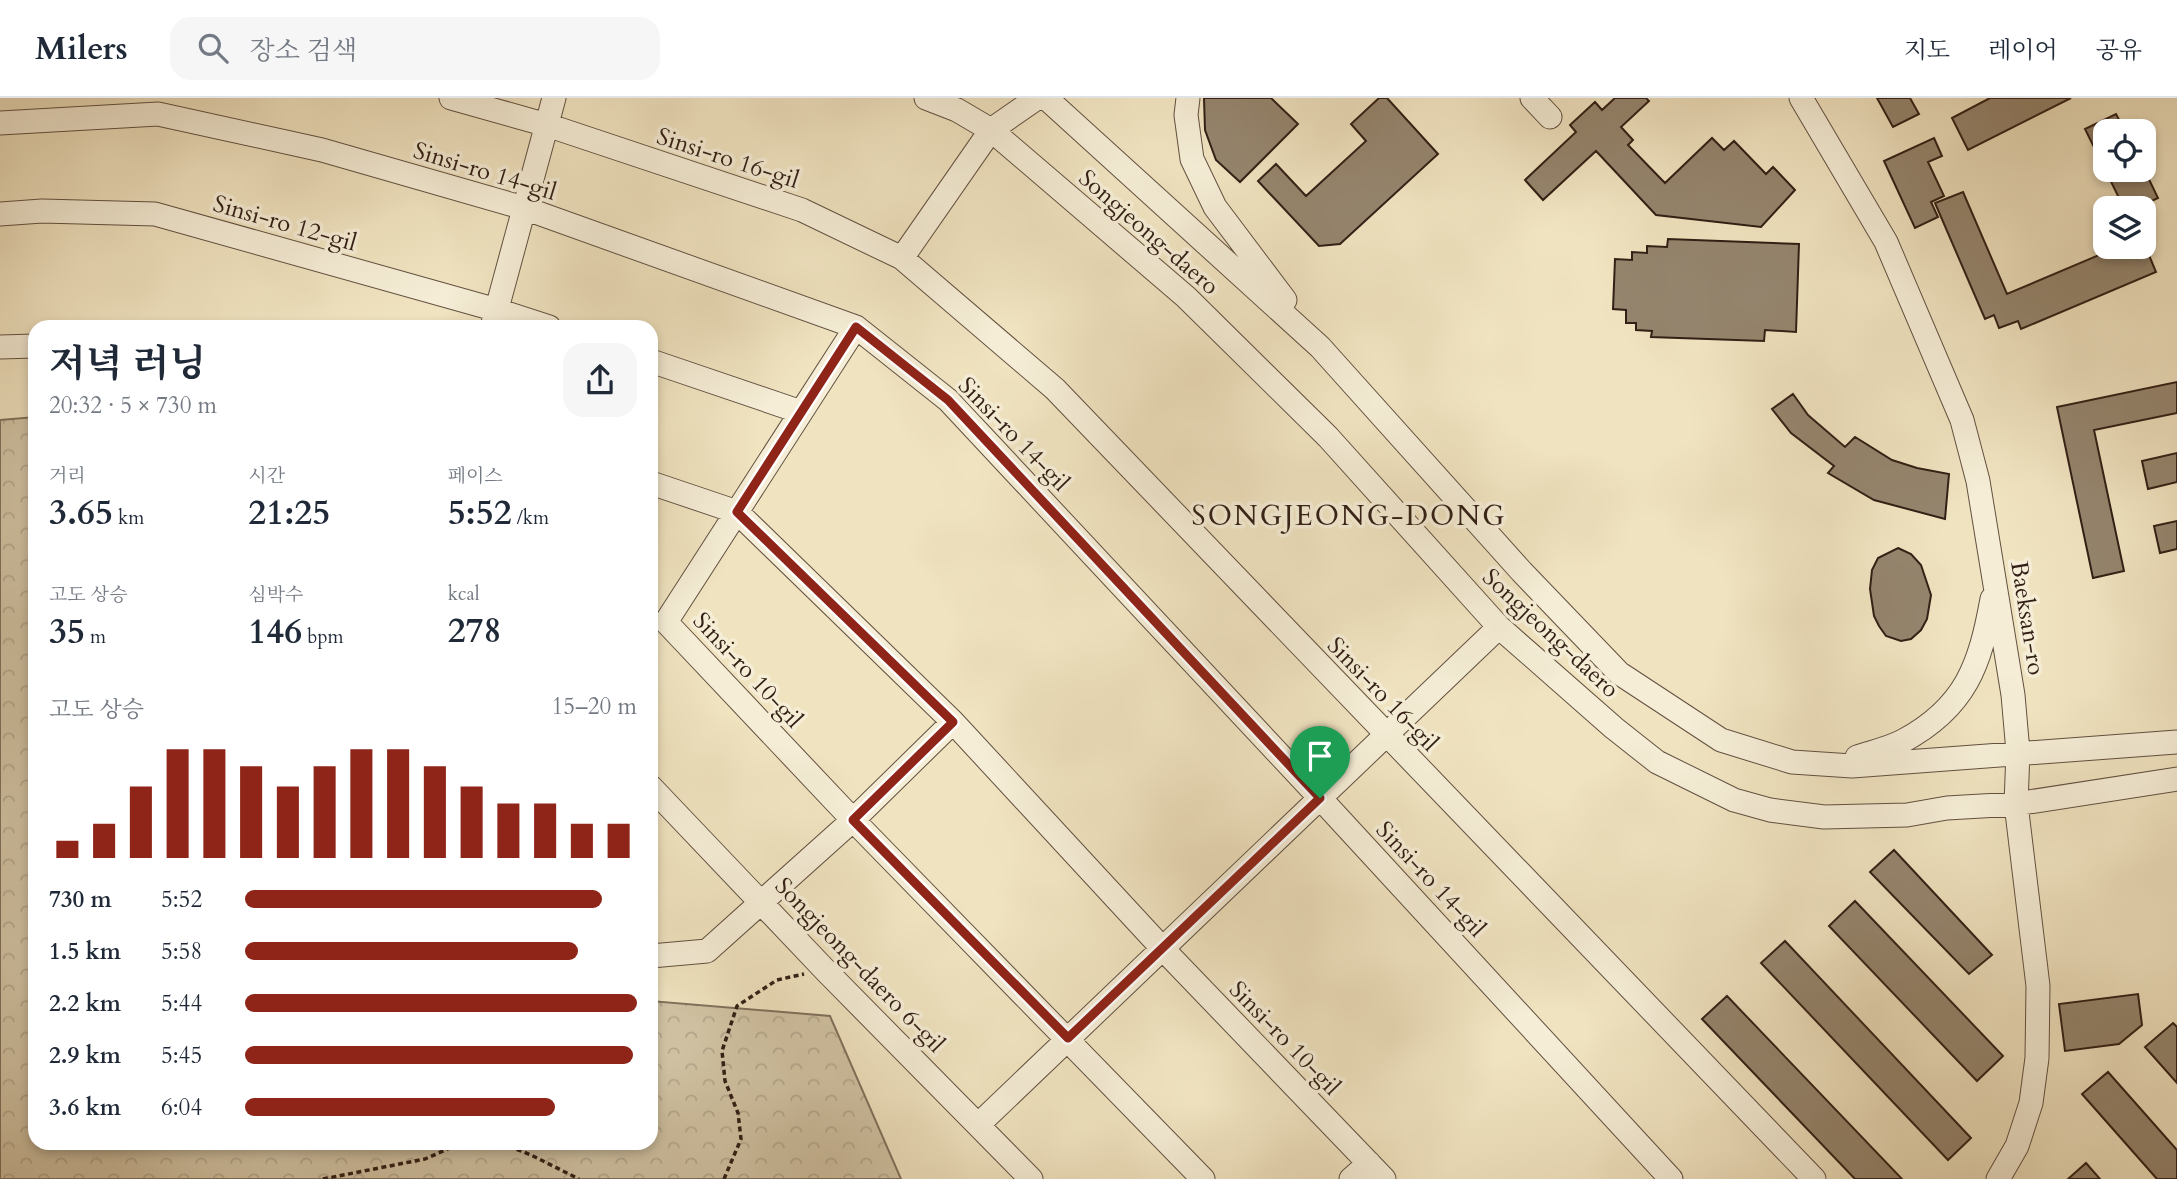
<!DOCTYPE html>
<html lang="ko">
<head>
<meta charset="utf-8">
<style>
  body { margin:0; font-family:Cardo,"Noto Serif KR",serif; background:#f6f6f7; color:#1f2937; height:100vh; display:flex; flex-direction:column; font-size:26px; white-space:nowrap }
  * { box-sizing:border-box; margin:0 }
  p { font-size:23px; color:#747a83 }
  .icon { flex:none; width:38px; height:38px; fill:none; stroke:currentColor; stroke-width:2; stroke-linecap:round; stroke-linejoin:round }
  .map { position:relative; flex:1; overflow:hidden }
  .panel { position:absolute; left:28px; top:222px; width:630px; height:830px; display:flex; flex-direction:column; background:#fff; border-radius:21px; box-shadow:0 4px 10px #0003 }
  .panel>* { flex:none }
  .tools { position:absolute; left:2093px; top:21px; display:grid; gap:14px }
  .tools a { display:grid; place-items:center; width:63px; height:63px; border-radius:14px; background:#fff; box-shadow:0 4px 10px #0003; font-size:35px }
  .pin { position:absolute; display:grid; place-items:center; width:60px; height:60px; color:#fff; margin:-72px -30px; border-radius:50% 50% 50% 0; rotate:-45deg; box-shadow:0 0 7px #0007 }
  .pin .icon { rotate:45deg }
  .round { display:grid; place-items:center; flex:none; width:74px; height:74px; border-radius:21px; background:#f6f6f7 }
  .head { display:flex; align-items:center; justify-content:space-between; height:119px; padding:0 21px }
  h1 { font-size:38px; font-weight:700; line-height:52px }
  .figures { display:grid; grid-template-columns:repeat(3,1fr); gap:10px; height:119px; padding:7px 21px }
  .figures div { display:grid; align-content:center }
  .figures b { font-size:35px; font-weight:700 }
  .figures small { font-size:19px; font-weight:400 }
  .figures p { font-size:19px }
  .chart { height:196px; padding:14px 21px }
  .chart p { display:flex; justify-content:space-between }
  .chart svg { width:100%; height:126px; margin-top:7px; stroke:#8f2418; stroke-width:6 }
  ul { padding:0 21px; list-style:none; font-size:23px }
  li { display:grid; grid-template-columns:112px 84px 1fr; align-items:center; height:52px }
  li i { height:18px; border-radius:9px; background:#8f2418 }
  header { display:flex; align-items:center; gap:42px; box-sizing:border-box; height:98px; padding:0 35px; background:#fff; border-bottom:2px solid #e0e1e3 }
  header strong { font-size:33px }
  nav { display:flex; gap:38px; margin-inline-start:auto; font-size:24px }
  .search { width:490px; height:63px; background:#f6f6f7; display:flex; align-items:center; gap:18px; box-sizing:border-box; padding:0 24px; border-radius:21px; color:#747a83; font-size:26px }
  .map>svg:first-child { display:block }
  .forest { fill:url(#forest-crowns); stroke:#81705c; stroke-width:2 }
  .building { fill:#95856e; stroke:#321f15; stroke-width:2 }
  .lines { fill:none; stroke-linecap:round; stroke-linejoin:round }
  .minor-casing { stroke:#625040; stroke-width:25 }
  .path { stroke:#321f15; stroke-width:3.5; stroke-dasharray:5 3.5; stroke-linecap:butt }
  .minor { stroke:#f5edd6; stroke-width:23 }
  .route-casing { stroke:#fff; stroke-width:14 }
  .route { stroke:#8f2418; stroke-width:9 }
  .labels { text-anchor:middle; stroke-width:7; stroke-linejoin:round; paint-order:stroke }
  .street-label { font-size:24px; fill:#321f15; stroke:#f5edd6 }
  .quarter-label { font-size:28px; letter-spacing:2px; fill:#321f15; stroke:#f5edd6 }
</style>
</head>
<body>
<header>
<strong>Milers</strong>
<div class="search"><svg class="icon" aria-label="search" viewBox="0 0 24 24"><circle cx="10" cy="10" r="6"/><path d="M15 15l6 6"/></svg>장소 검색</div>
<nav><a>지도</a><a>레이어</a><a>공유</a></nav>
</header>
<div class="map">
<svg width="2177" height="1081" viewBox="0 0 2177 1081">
  <defs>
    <pattern id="forest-crowns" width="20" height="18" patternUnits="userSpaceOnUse" patternTransform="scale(1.75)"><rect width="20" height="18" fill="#d0c2a3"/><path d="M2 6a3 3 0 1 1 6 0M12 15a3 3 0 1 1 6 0" fill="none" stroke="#b3a68b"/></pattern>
  </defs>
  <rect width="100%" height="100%" fill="#f0e3c0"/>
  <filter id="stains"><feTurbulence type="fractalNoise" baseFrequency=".00286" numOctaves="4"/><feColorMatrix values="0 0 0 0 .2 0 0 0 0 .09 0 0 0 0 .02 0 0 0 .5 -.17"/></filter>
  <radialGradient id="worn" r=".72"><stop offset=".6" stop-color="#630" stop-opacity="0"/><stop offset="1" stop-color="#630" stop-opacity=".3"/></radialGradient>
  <path class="forest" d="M35 319V1045H651V903L830 918 901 1081H0V322Z"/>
  <path class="building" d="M1204 0H1271L1298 26 1240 84 1216 62 1205 32Z
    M1379 0H1387L1438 56 1340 146 1319 148 1258 83 1276 66 1306 98 1366 43 1351 26Z
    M1615 0H1646L1649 3 1621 29 1633 42 1628 47 1665 85 1712 40 1724 52 1734 43 1766 76 1773 69 1795 92 1761 129 1656 117 1596 53 1543 102 1525 82 1576 34 1570 27 1595 4 1602 12Z
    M1877 0H1910L1919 16 1893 29Z
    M1990 0H2071L1968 52 1952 20Z
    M2116 16 2125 33H2105V72L2144 71 2158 100 2137 110H2124L2085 31Z
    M1934 40 1942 58 1928 64 1944 98 1931 104 1938 119 1915 130 1884 63Z
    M1963 94 2007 196 2118 149H2144V145L2156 174 2021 231 2018 223 1999 230 1994 217 1985 221 1935 105Z
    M1668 141 1799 146 1796 234 1765 232 1764 243 1651 239 1652 233 1636 232V225H1626V212L1613 211 1615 161 1632 162V154L1647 155V148L1667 149Z
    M2177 284V315L2094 332 2124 473 2093 480 2057 309Z
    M1793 296 1808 317 1845 349 1855 339 1892 362 1917 370 1949 376 1945 421 1874 402 1828 375 1834 368 1791 335 1772 311Z
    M2177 355V384L2148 391 2142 363Z
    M2177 423V451L2160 455 2154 428Z
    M1898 450 1911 456 1921 467 1931 497 1927 521 1921 532 1911 541 1901 543 1886 538 1879 528 1874 518 1870 491 1872 472 1878 460Z
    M1894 752 1992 857 1969 876 1870 774Z
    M1855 803 2003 958 1977 983 1829 828Z
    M1785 843 1971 1040 1948 1062 1761 865Z
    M2138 896 2142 927 2119 946 2065 953 2059 906Z
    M1727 898 1902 1081H1855L1702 921Z
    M2173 925 2177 929V985L2145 949Z
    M2108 974 2177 1052V1081H2157L2082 996Z
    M2086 1065 2100 1081H2068Z"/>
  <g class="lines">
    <defs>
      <path id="minor" d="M451 0 547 27 802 112 902 160 1055 291 1814 1081
        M926 0 957 12 991 32 1186 199 1328 339 1499 529 1614 630 1657 664 1734 702 1770 712 1824 719 1907 717 1947 710 2016 706 2177 681
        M1046 0 1320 249 1522 474 1619 575 1721 642 1792 664 1852 668 2177 644
        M1188 0 1186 17 1192 61 1215 109 1285 202
        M1532 0 1550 19
        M1801 0 1886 144 1962 322 1978 383 2013 597 2018 654 2016 706 2038 888 2037 960 2031 1005 2017 1048 1998 1081
        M0 25 158 16 322 52 524 110 856 229 948 302 1320 700 1671 1081
        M0 116 42 113 155 116 497 212 549 229
        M902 160 991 32 1037 0
        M492 229 554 0
        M0 249 35 248
        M651 263 801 314
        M651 385 737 414 953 624 1162 850 1384 1081
        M666 524 853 722 1203 1081
        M666 524 856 229
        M1857 659C1872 654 1890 650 1903 643 1966 609 1980 567 1992 501
        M651 689 827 874 1031 1081
        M651 858 707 853 853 722 953 624
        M979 1026 1499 529
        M1351 1081 1369 1065"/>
    </defs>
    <use href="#minor" class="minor-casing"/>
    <path class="path" d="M501 1045 531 1057 579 1081
      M323 1081 425 1061 461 1045
      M724 1081 741 1041 738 1015 725 983 722 953 737 908 777 882 804 876"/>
    <use href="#minor" class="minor"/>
  </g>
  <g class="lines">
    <defs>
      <path id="route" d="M856 229 948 302 1320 700 1068 940 853 722 953 624 737 414Z"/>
    </defs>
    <use href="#route" class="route-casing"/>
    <use href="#route" class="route"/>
  </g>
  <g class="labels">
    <g class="street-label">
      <text transform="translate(728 60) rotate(18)" y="8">Sinsi-ro 16-gil</text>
      <text transform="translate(485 73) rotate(17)" y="8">Sinsi-ro 14-gil</text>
      <text transform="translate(285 125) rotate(16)" y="8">Sinsi-ro 12-gil</text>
      <text transform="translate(1149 134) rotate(41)" y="8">Songjeong-daero</text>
      <text transform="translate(1014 336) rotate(46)" y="8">Sinsi-ro 14-gil</text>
      <text transform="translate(2028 520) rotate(81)" y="8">Baeksan-ro</text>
      <text transform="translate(1551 535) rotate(43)" y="8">Songjeong-daero</text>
      <text transform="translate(748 572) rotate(47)" y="8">Sinsi-ro 10-gil</text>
      <text transform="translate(1383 596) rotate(46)" y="8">Sinsi-ro 16-gil</text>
      <text transform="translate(1431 781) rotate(47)" y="8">Sinsi-ro 14-gil</text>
      <text transform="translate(860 867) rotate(46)" y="8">Songjeong-daero 6-gil</text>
      <text transform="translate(1285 940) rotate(46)" y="8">Sinsi-ro 10-gil</text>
    </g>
    <g class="quarter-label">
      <text x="1349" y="427">SONGJEONG-DONG</text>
    </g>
  </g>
  <rect width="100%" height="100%" filter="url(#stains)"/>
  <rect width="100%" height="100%" fill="url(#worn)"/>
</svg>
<div class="tools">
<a><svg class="icon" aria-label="locate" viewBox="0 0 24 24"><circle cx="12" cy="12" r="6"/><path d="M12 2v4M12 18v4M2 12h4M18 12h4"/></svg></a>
<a><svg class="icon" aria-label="layers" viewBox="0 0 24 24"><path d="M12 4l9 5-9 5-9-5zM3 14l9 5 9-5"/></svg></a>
</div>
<div class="pin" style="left:1320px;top:700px;background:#1e9e55"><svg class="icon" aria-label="arrive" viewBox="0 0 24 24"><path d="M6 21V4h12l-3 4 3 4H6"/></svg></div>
<section class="panel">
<div class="head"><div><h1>저녁 러닝</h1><p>20:32 · 5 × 730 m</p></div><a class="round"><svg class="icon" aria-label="share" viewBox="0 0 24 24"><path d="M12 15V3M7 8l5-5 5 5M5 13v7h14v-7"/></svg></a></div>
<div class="figures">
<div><p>거리</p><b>3.65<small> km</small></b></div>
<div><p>시간</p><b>21:25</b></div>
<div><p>페이스</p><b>5:52<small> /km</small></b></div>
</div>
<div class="figures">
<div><p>고도 상승</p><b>35<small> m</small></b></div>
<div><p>심박수</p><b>146<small> bpm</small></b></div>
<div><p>kcal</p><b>278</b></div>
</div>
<div class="chart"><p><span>고도 상승</span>15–20 m</p>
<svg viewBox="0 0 160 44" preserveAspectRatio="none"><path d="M5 44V38M15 44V32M25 44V19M35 44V6M45 44V6M55 44V12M65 44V19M75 44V12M85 44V6M95 44V6M105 44V12M115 44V19M125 44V25M135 44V25M145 44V32M155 44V32"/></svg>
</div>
<ul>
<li><b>730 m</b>5:52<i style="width:91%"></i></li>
<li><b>1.5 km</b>5:58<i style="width:85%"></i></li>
<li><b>2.2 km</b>5:44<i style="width:100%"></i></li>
<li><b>2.9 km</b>5:45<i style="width:99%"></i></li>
<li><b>3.6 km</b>6:04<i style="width:79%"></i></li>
</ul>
</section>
</div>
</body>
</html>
